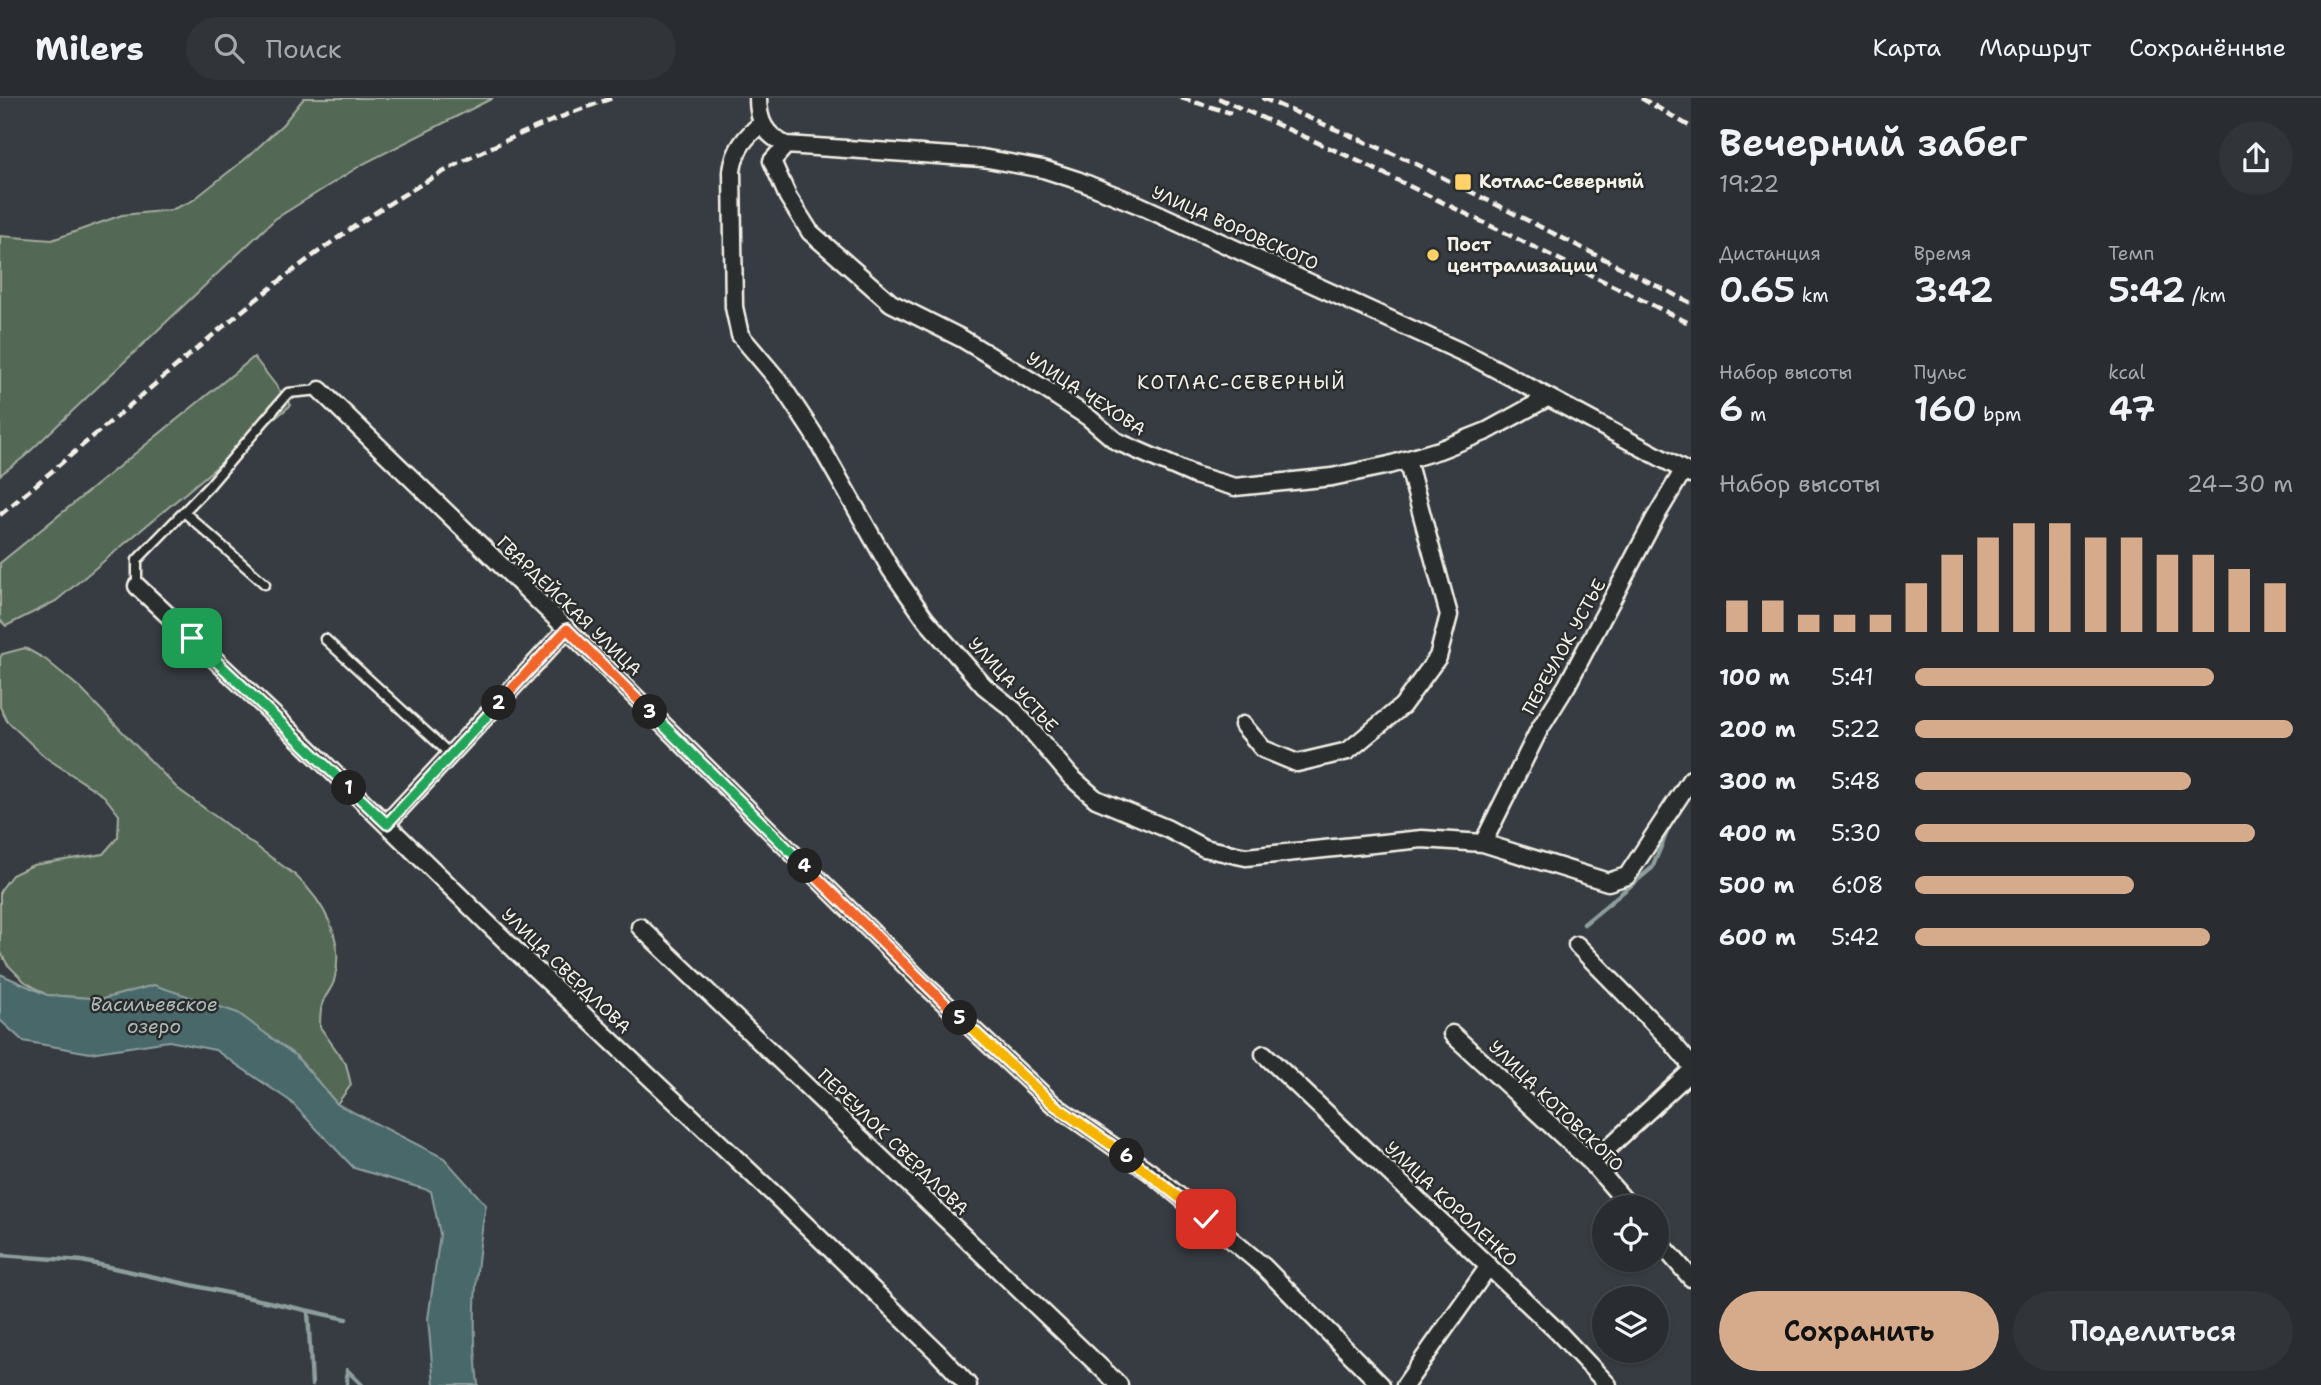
<!DOCTYPE html>
<html lang="ru">
<head>
<meta charset="utf-8">
<style>
  body { margin:0; font-family:"Shantell Sans",sans-serif; background:#31353a; color:#f1f3f6; height:100vh; display:flex; flex-direction:column; font-size:26px; white-space:nowrap }
  * { box-sizing:border-box; margin:0 }
  p { font-size:23px; color:#a5a8ac }
  .icon { flex:none; width:38px; height:38px; fill:none; stroke:currentColor; stroke-width:2; stroke-linecap:round; stroke-linejoin:round }
  .map { position:relative; flex:1; overflow:hidden }
  .drawer { display:flex; flex-direction:column; background:#292d32; width:630px }
  .drawer>* { flex:none }
  .fabs { position:absolute; left:1592px; top:1097px; display:grid; gap:14px }
  .fabs a { display:grid; place-items:center; width:77px; height:77px; border-radius:50%; background:#292d32; box-shadow:0 2px 5px #0004,0 0 0 2px #45494d; font-size:35px }
  .pin { position:absolute; display:grid; place-items:center; width:60px; height:60px; color:#fff; margin:-30px; border-radius:14px; box-shadow:0 4px 10px #0006 }
  .km { position:absolute; width:35px; height:35px; margin:-18px; border-radius:50%; background:#222; color:#fff; font-size:19px; line-height:35px; text-align:center }
  .round { display:grid; place-items:center; flex:none; width:74px; height:74px; border-radius:37px; background:#31353a }
  .headline { display:flex; align-items:center; justify-content:space-between; height:119px; padding:0 28px }
  h1 { font-size:38px; font-weight:600; line-height:52px }
  .metrics { display:grid; grid-template-columns:repeat(3,1fr); gap:10px; height:119px; padding:7px 28px }
  .metrics div { display:grid; align-content:center }
  .metrics b { font-size:35px; font-weight:600 }
  .metrics small { font-size:19px; font-weight:400 }
  .metrics p { font-size:19px }
  .chart { height:196px; padding:14px 28px }
  .chart p { display:flex; justify-content:space-between }
  .chart svg { width:100%; height:126px; margin-top:7px; stroke:#d6ab8b; stroke-width:6 }
  .cta { display:flex; gap:14px; margin-top:auto; padding:14px 28px }
  .cta a { flex:1; height:80px; border-radius:42px; background:#d6ab8b; color:#111; font-size:28px; font-weight:600; line-height:80px; text-align:center }
  .cta a+a { background:#31353a; color:#f1f3f6 }
  ul { padding:0 28px; list-style:none; font-size:23px }
  li { display:grid; grid-template-columns:112px 84px 1fr; align-items:center; height:52px }
  li i { height:18px; border-radius:9px; background:#d6ab8b }
  header { display:flex; align-items:center; gap:42px; box-sizing:border-box; height:98px; padding:0 35px; background:#292d32; border-bottom:2px solid #45494d }
  header strong { font-size:33px }
  nav { display:flex; gap:38px; margin-inline-start:auto; font-size:24px }
  .search { width:490px; height:63px; background:#31353a; display:flex; align-items:center; gap:18px; box-sizing:border-box; padding:0 24px; border-radius:38px; color:#a5a8ac; font-size:26px }
  main { display:flex; flex:1; min-height:0 }
  .map>svg:first-child { display:block }
  .green { fill:#536956; stroke:#a4ad9f; stroke-width:2 }
  .water { fill:#49676b; stroke:#8d9e9d; stroke-width:2 }
  .lines { fill:none; stroke-linecap:round; stroke-linejoin:round }
  .stream { stroke:#8d9e9d; stroke-width:4.5 }
  .lane-casing { stroke:#f4f1e8; stroke-width:13 }
  .street-casing { stroke:#f4f1e8; stroke-width:21 }
  .lane { stroke:#2a2d2e; stroke-width:8 }
  .street { stroke:#2a2d2e; stroke-width:16 }
  .rail { stroke:#f4f1e8; stroke-width:4.5; stroke-dasharray:10 5; stroke-linecap:butt }
  .split-1-casing { stroke:#fff; stroke-width:14 }
  .split-2-casing { stroke:#fff; stroke-width:14 }
  .split-3-casing { stroke:#fff; stroke-width:14 }
  .split-4-casing { stroke:#fff; stroke-width:14 }
  .split-5-casing { stroke:#fff; stroke-width:14 }
  .split-6-casing { stroke:#fff; stroke-width:14 }
  .split-7-casing { stroke:#fff; stroke-width:14 }
  .split-1 { stroke:#22a559; stroke-width:9 }
  .split-2 { stroke:#22a559; stroke-width:9 }
  .split-3 { stroke:#f0652b; stroke-width:9 }
  .split-4 { stroke:#22a559; stroke-width:9 }
  .split-5 { stroke:#f0652b; stroke-width:9 }
  .split-6 { stroke:#f5b400; stroke-width:9 }
  .split-7 { stroke:#f5b400; stroke-width:9 }
  .poi-dot { fill:#ffd166; stroke:#2a2d2e; stroke-width:2.5 }
  .labels { text-anchor:middle; stroke-width:5; stroke-linejoin:round; paint-order:stroke }
  .poi-label { font-size:18px; font-weight:bold; fill:#f4f1e8; stroke:#2a2d2e; text-anchor:start }
  .street-label { font-size:18px; fill:#f4f1e8; stroke:#2a2d2e }
  .neighbourhood-label { font-size:19px; letter-spacing:2px; fill:#f4f1e8; stroke:#2a2d2e }
  .water-label { font-size:19px; font-style:italic; fill:#b0bab6; stroke:#2a2d2e }
</style>
</head>
<body>
<header>
<strong>Milers</strong>
<div class="search"><svg class="icon" aria-label="search" viewBox="0 0 24 24"><circle cx="10" cy="10" r="6"/><path d="M15 15l6 6"/></svg>Поиск</div>
<nav><a>Карта</a><a>Маршрут</a><a>Сохранённые</a></nav>
</header>
<main>
<div class="map">
<svg width="1691" height="1287" viewBox="0 0 1691 1287">
  <rect width="100%" height="100%" fill="#373c42"/>
  <filter id="ink" filterUnits="userSpaceOnUse"><feTurbulence type="fractalNoise" baseFrequency=".0143" numOctaves="2"/><feDisplacementMap in="SourceGraphic" scale="14" xChannelSelector="R" yChannelSelector="G"/><feConvolveMatrix kernelMatrix="1 2 1 2 8 2 1 2 1" color-interpolation-filters="sRGB"/></filter>
  <g filter="url(#ink)">
    <path class="green" d="M304 0H493L363 66 275 121 24 359 0 377V138L52 142 122 117 171 112 192 103 250 57 283 26Z
      M254 259 291 307 56 503 6 528 0 522V465Z
      M25 550 45 561 80 590 177 690 295 777C324 804 346 842 334 883 332 891 324 898 322 907 320 914 320 922 320 929L346 966 351 987 337 1006 296 958 154 887 103 901 47 897 24 883 7 866 0 853V793L12 777 33 767 103 756 118 739 119 717 104 698 45 659 7 623 0 609V560L2 556Z"/>
    <path class="water" d="M0 876 47 897 103 901 154 887 238 915 296 958 337 1006 444 1060 486 1107C475 1168 471 1225 478 1287H434L428 1221 440 1136 431 1093 354 1070 290 1003 215 952 169 943 90 955 23 943 0 922Z"/>
    <g class="lines">
      <path class="stream" d="M1584 826 1652 770 1672 722
        M0 1157 82 1163 346 1221
        M308 1213 312 1287
        M347 1287V1272L362 1287"/>
      <defs>
        <path id="lane" d="M184 414 265 486
          M137 488V462L209 388 288 295 320 292
          M325 541 451 657"/>
        <path id="street" d="M758 0C758 23 765 37 786 47L982 60 1043 71 1077 82 1139 107 1477 261 1691 376
          M762 25C745 39 735 51 732 73L734 209 740 237 778 282 813 335 891 472 926 522 984 588 1014 612 1071 679 1096 701 1168 731 1204 750 1246 759 1422 741 1483 745 1608 784 1627 778 1691 681
          M786 47 772 63 788 99 810 134 891 205 961 240 1045 291 1088 319 1116 343 1194 377 1235 389 1332 379 1389 367 1439 352 1487 333 1547 300
          M320 292 567 531 921 883 1053 1006 1150 1074 1263 1168 1381 1287
          M137 488 301 643 517 854 779 1101 937 1254 968 1287
          M1243 627 1263 651 1297 665 1348 653 1402 608 1438 559 1449 517 1407 362
          M386 726 567 531
          M1483 745 1539 632 1567 587 1655 420 1683 373
          M640 829 1119 1287
          M1577 847 1670 942 1691 967
          M1452 936 1592 1065 1631 1110
          M1264 956 1557 1233 1608 1287
          M1592 1065 1691 973
          M1657 1141 1691 1180
          M1405 1287 1489 1168"/>
      </defs>
      <use href="#lane" class="lane-casing"/>
      <use href="#street" class="street-casing"/>
      <use href="#lane" class="lane"/>
      <use href="#street" class="street"/>
      <path class="rail" d="M1181 0 1231 15
        M1218 0 1352 60 1691 226
        M1262 0 1410 63 1691 205
        M1641 0 1691 29
        M0 417C58 368 116 319 174 270 250 205 328 141 415 90 477 53 544 24 612 0"/>
    </g>
  </g>
  <g class="lines" filter="url(#ink)">
    <defs>
      <path id="split-1" d="M192 540 349 690"/>
      <path id="split-2" d="M349 690 387 726 499 605"/>
      <path id="split-3" d="M499 605 567 531 650 614"/>
      <path id="split-4" d="M650 614 805 768"/>
      <path id="split-5" d="M805 768 960 920"/>
      <path id="split-6" d="M960 920 1053 1006 1127 1058"/>
      <path id="split-7" d="M1127 1058 1206 1121"/>
    </defs>
    <use href="#split-1" class="split-1-casing"/>
    <use href="#split-2" class="split-2-casing"/>
    <use href="#split-3" class="split-3-casing"/>
    <use href="#split-4" class="split-4-casing"/>
    <use href="#split-5" class="split-5-casing"/>
    <use href="#split-6" class="split-6-casing"/>
    <use href="#split-7" class="split-7-casing"/>
    <use href="#split-1" class="split-1"/>
    <use href="#split-2" class="split-2"/>
    <use href="#split-3" class="split-3"/>
    <use href="#split-4" class="split-4"/>
    <use href="#split-5" class="split-5"/>
    <use href="#split-6" class="split-6"/>
    <use href="#split-7" class="split-7"/>
  </g>
  <g class="poi-dot">
    <rect x="1454" y="75" width="18" height="18" rx="3.5"/>
    <circle cx="1433" cy="157" r="7"/>
  </g>
  <g class="labels">
    <g class="poi-label">
      <text x="1479" y="90">Котлас-Северный</text>
      <text x="1447" y="153">Пост<tspan x="1447" dy="21">централизации</tspan></text>
    </g>
    <g class="street-label">
      <text transform="translate(1235 130) rotate(24)" y="6">УЛИЦА ВОРОВСКОГО</text>
      <text transform="translate(1086 296) rotate(33)" y="6">УЛИЦА ЧЕХОВА</text>
      <text transform="translate(569 508) rotate(44)" y="6">ГВАРДЕЙСКАЯ УЛИЦА</text>
      <text transform="translate(1564 549) rotate(-61)" y="6">ПЕРЕУЛОК УСТЬЕ</text>
      <text transform="translate(1013 587) rotate(47)" y="6">УЛИЦА УСТЬЕ</text>
      <text transform="translate(566 873) rotate(44)" y="6">УЛИЦА СВЕРДЛОВА</text>
      <text transform="translate(1556 1008) rotate(44)" y="6">УЛИЦА КОТОВСКОГО</text>
      <text transform="translate(893 1044) rotate(44)" y="6">ПЕРЕУЛОК СВЕРДЛОВА</text>
      <text transform="translate(1451 1106) rotate(43)" y="6">УЛИЦА КОРОЛЕНКО</text>
    </g>
    <g class="neighbourhood-label">
      <text x="1242" y="291">КОТЛАС-СЕВЕРНЫЙ</text>
    </g>
    <g class="water-label">
      <text x="154" y="913">Васильевское<tspan x="154" dy="22">озеро</tspan></text>
    </g>
  </g>
</svg>
<div class="fabs">
<a><svg class="icon" aria-label="locate" viewBox="0 0 24 24"><circle cx="12" cy="12" r="6"/><path d="M12 2v4M12 18v4M2 12h4M18 12h4"/></svg></a>
<a><svg class="icon" aria-label="layers" viewBox="0 0 24 24"><path d="M12 4l9 5-9 5-9-5zM3 14l9 5 9-5"/></svg></a>
</div>
<div class="pin" style="left:192px;top:540px;background:#1e9e55"><svg class="icon" aria-label="arrive" viewBox="0 0 24 24"><path d="M6 21V4h12l-3 4 3 4H6"/></svg></div>
<div class="pin" style="left:1206px;top:1121px;background:#d93025"><svg class="icon" aria-label="check" viewBox="0 0 24 24"><path d="M5 12l5 5 9-10"/></svg></div>
<b class="km" style="left:349px;top:690px">1</b>
<b class="km" style="left:499px;top:605px">2</b>
<b class="km" style="left:650px;top:614px">3</b>
<b class="km" style="left:805px;top:768px">4</b>
<b class="km" style="left:960px;top:920px">5</b>
<b class="km" style="left:1127px;top:1058px">6</b>
</div>
<section class="drawer">
<div class="headline"><div><h1>Вечерний забег</h1><p>19:22</p></div><a class="round"><svg class="icon" aria-label="share" viewBox="0 0 24 24"><path d="M12 15V3M7 8l5-5 5 5M5 13v7h14v-7"/></svg></a></div>
<div class="metrics">
<div><p>Дистанция</p><b>0.65<small> km</small></b></div>
<div><p>Время</p><b>3:42</b></div>
<div><p>Темп</p><b>5:42<small> /km</small></b></div>
</div>
<div class="metrics">
<div><p>Набор высоты</p><b>6<small> m</small></b></div>
<div><p>Пульс</p><b>160<small> bpm</small></b></div>
<div><p>kcal</p><b>47</b></div>
</div>
<div class="chart"><p><span>Набор высоты</span>24–30 m</p>
<svg viewBox="0 0 160 44" preserveAspectRatio="none"><path d="M5 44V33M15 44V33M25 44V38M35 44V38M45 44V38M55 44V27M65 44V17M75 44V11M85 44V6M95 44V6M105 44V11M115 44V11M125 44V17M135 44V17M145 44V22M155 44V27"/></svg>
</div>
<ul>
<li><b>100 m</b>5:41<i style="width:79%"></i></li>
<li><b>200 m</b>5:22<i style="width:100%"></i></li>
<li><b>300 m</b>5:48<i style="width:73%"></i></li>
<li><b>400 m</b>5:30<i style="width:90%"></i></li>
<li><b>500 m</b>6:08<i style="width:58%"></i></li>
<li><b>600 m</b>5:42<i style="width:78%"></i></li>
</ul>
<div class="cta"><a>Сохранить</a><a>Поделиться</a></div>
</section>
</main>
</body>
</html>
